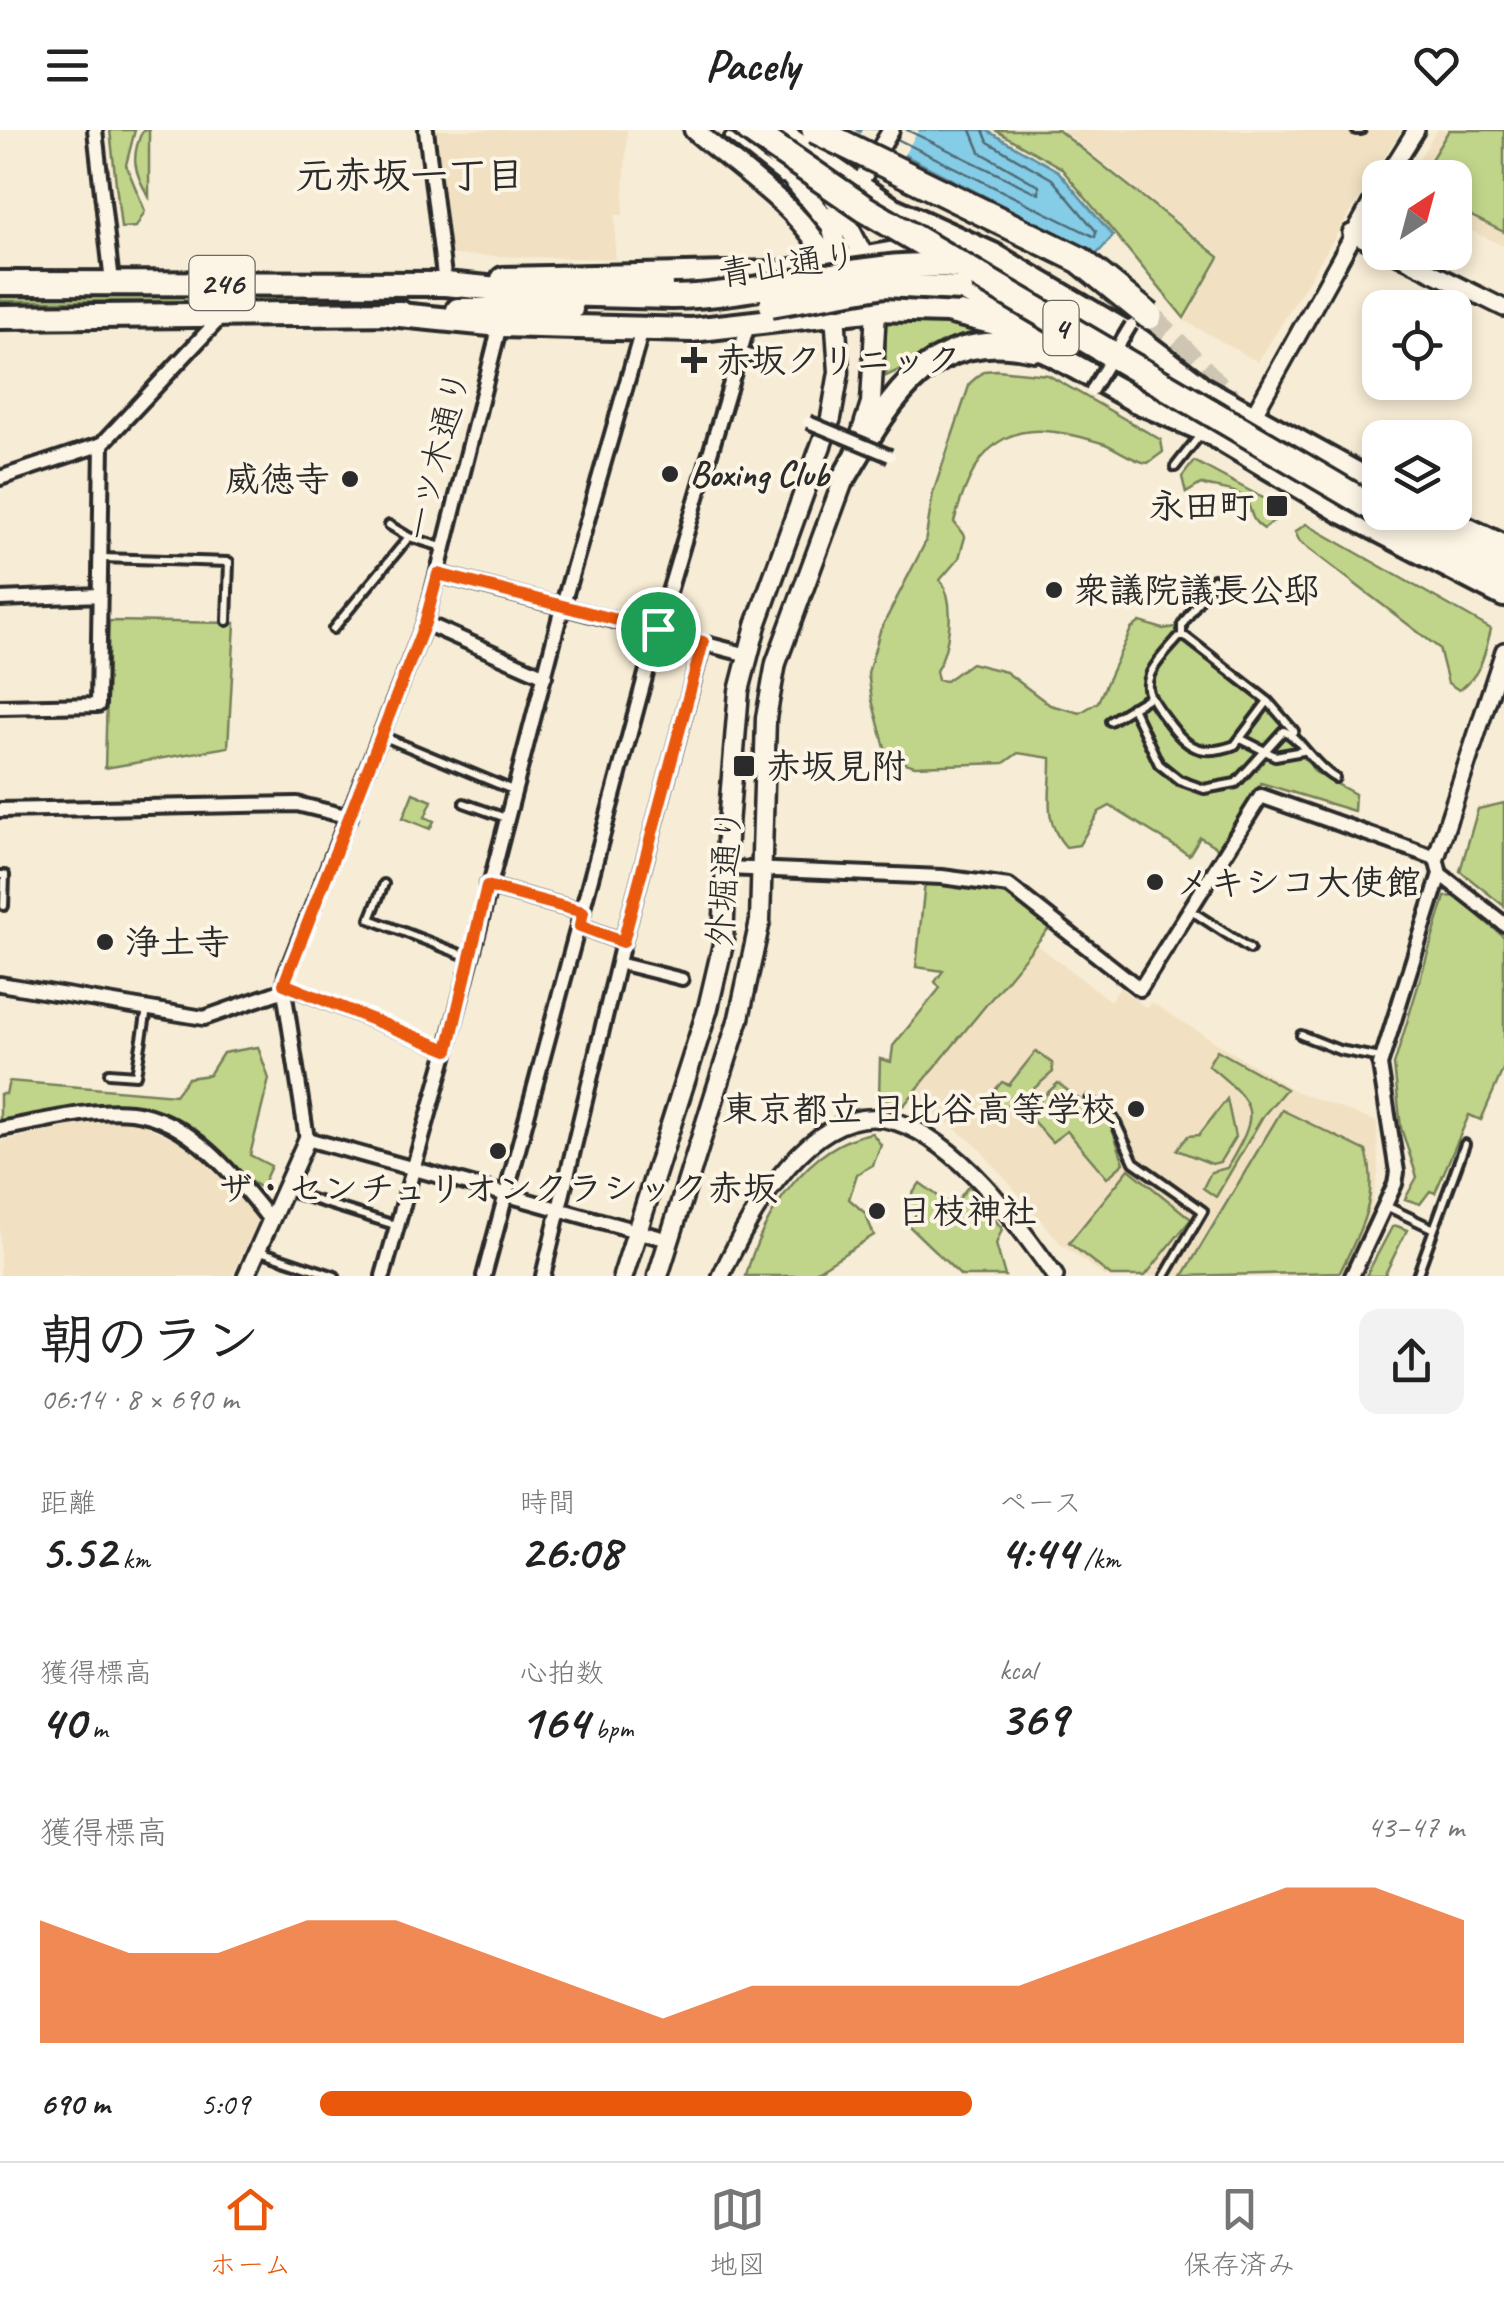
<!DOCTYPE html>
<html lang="ja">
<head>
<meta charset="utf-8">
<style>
  body { margin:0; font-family:Caveat,"Klee One",sans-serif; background:#f2f2f2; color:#222; height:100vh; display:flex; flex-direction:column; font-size:38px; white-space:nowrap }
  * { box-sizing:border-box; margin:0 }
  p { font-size:32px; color:#767676 }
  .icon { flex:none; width:55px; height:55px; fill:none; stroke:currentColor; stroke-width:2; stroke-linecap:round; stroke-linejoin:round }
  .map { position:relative; height:1146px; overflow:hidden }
  .drawer { display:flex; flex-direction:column; background:#fff; flex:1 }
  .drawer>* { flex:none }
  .needle { width:65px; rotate:36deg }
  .controls { position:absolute; left:1362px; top:30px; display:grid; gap:20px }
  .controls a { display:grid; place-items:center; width:110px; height:110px; border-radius:20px; background:#fff; box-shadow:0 5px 15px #0003; font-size:50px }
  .pin { position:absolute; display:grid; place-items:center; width:85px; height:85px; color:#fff; margin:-42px; border:5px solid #fff; border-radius:50%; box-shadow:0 2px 10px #0007 }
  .round { display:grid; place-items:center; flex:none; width:105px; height:105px; border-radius:20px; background:#f2f2f2 }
  .head { display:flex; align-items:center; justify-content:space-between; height:170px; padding:0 40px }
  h1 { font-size:55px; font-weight:700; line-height:75px }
  .figures { display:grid; grid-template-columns:repeat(3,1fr); gap:15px; height:170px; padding:10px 40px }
  .figures div { display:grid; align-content:center }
  .figures b { font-size:50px; font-weight:700 }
  .figures small { font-size:28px; font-weight:400 }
  .figures p { font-size:28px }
  .chart { height:280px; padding:20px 40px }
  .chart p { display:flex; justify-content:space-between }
  .chart svg { width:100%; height:180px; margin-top:10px; fill:#ea580c; opacity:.7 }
  ul { padding:0 40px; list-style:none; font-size:32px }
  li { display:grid; grid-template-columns:160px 120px 1fr; align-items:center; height:75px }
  li i { height:25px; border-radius:12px; background:#ea580c }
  header { display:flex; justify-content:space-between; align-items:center; height:130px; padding:0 40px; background:#fff; font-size:45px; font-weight:700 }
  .menu { display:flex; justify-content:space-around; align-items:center; height:140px; border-top:2px solid #e0e0e0; background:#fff; font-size:28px; color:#767676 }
  .menu a { display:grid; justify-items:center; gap:5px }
  .menu .on { color:#ea580c }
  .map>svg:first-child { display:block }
  .built { fill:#f1e1c2 }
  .green { fill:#c0d58a; stroke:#76805a; stroke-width:2.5 }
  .water { fill:#85cce6; stroke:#618c9b; stroke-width:2.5 }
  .pier { fill:#f7ecd5 }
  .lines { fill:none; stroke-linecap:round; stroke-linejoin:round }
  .shore { stroke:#4f6b76; stroke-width:2.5 }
  .motorway-tunnel { stroke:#cec5b3; stroke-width:25; stroke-dasharray:25 12; stroke-linecap:butt }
  .service-casing { stroke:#2b2b2b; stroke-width:14 }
  .pedestrian-casing { stroke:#2b2b2b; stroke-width:18 }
  .minor-casing { stroke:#2b2b2b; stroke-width:20 }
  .tertiary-casing { stroke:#2b2b2b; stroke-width:22 }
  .secondary-casing { stroke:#2b2b2b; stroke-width:25 }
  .trunk-casing { stroke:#2b2b2b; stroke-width:30 }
  .motorway-casing { stroke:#2b2b2b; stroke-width:32 }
  .service { stroke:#fcf5e5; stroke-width:6 }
  .pedestrian { stroke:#fcf5e5; stroke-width:10 }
  .minor { stroke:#fcf5e5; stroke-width:12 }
  .tertiary { stroke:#fcf5e5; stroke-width:15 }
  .secondary { stroke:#fcf5e5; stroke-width:18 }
  .trunk { stroke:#fcf5e5; stroke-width:22 }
  .motorway { stroke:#fcf5e5; stroke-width:25 }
  .pedestrian-bridge-casing { stroke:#2b2b2b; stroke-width:18; stroke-linecap:butt }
  .trunk-bridge-casing { stroke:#2b2b2b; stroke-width:30; stroke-linecap:butt }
  .motorway-bridge-casing { stroke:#2b2b2b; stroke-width:32; stroke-linecap:butt }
  .pedestrian-bridge { stroke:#fcf5e5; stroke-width:10 }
  .trunk-bridge { stroke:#fcf5e5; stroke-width:22 }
  .motorway-bridge { stroke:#fcf5e5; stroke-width:25 }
  .route-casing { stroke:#fff; stroke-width:20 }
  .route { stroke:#ea580c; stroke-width:12 }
  .poi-dot { fill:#2b2b2b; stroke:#fcf5e5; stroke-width:4 }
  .labels { text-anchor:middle; stroke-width:8; stroke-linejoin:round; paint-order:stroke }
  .shield { fill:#fcf5e5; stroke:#6a6863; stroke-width:2.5 }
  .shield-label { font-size:32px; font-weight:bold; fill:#2b2b2b }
  .street-label { font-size:35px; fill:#2b2b2b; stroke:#fcf5e5 }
  .poi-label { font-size:35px; font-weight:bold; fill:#2b2b2b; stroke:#fcf5e5; text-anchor:start }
  .neighbourhood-label { font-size:38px; font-weight:bold; fill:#2b2b2b; stroke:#fcf5e5 }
</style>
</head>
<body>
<header><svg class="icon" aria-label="menu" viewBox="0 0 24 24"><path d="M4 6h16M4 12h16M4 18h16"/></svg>Pacely<svg class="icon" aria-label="heart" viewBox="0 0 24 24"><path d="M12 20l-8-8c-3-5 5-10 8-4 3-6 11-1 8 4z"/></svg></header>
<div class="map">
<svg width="1504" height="1146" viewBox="0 0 1504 1146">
  <rect width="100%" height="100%" fill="#f7ecd5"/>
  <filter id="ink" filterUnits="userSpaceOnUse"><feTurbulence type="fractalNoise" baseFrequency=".01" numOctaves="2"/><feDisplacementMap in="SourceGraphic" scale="20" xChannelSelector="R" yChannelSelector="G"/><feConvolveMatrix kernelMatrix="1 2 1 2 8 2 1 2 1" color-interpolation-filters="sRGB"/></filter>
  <g filter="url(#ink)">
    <path class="built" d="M432 0H627L623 85H615V129L450 125Z
      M1062 0H1401L1258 232 1185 191 1221 126Z
      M1437 0H1504V116L1455 93V48H1407Z
      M1036 814 1110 871 1120 858 1147 878 1152 873 1295 961 1377 992 1378 1044 1368 1091 1342 1146H1104L1061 1114 976 1015 912 966Z
      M105 988 137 992 183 1013 224 1044 260 1087 232 1146H0V1012Z"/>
    <path class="green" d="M110 0H135L126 35 145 81 136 97 121 98Z
      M143 0H149V67C134 43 130 26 143 0Z
      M995 0H1058L1219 127 1184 188 1061 38Z
      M1449 0H1504V102L1455 78V48L1434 47 1424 41Z
      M0 167H319L320 171H0Z
      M939 188 984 201 886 246 885 191Z
      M997 240 1048 245 1161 310 1163 322 1148 333C1132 331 1120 320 1105 314 1016 285 979 301 954 392L965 407 959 428 940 450C957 472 949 520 936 541L938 550 946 551 971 533 1006 542 1050 575 1080 583 1098 572 1131 499 1140 492 1163 499 1176 497 1177 505 1147 540 1144 561C1162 601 1188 633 1236 618L1270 577 1315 642 1355 664 1354 681 1261 653 1219 719 1200 707 1189 725 1110 676 1099 682 1079 715 1066 717C1041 689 1052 661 1051 628L1018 623 1004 633 915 636 897 631 885 618 872 570 868 543 880 501 925 413 933 363 970 253 984 241Z
      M1194 331 1276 375 1282 384 1264 399C1250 390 1253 384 1247 372 1241 358 1213 359 1201 354L1186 363 1182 347Z
      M1306 394 1491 499C1485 523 1481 546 1459 560L1448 553 1439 518 1300 412 1295 402Z
      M109 491 235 493 228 617 105 638Z
      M1185 510 1263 570C1257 603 1212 635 1182 607 1171 596 1162 580 1152 567V546L1179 511Z
      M413 663 432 671 425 687 434 691 430 699 403 688Z
      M1504 673V776L1460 741 1478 679Z
      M925 752 1004 761 1050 797 904 975 879 968 880 929 891 932 893 916 940 858 935 852 943 841 916 837Z
      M1455 766 1504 807V937L1481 990 1469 985 1435 1063 1430 1061 1420 1074 1405 1069 1417 1047 1401 998 1394 935 1445 767Z
      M258 917 269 949 250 1025 271 1036 261 1058 159 994 106 985 0 1007V964H6L9 951 175 965 188 948 209 945 223 923Z
      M1217 920 1286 959 1263 986 1216 1067 1203 1058 1211 1042 1227 1038C1260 981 1259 977 1208 935Z
      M1036 921 1052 933 1053 942 1022 969 999 980 987 969 1002 952 1009 955Z
      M1058 953 1110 993 1124 1033 1107 1048 1067 1001 1052 1012 1026 983Z
      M1227 969 1235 1007 1220 1032 1212 1034 1177 1020 1188 1006 1199 1005Z
      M1282 980 1366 1021C1380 1066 1360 1102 1340 1142L1183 1146Z
      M872 1003 881 1015 873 1035 857 1044 849 1069 865 1083 874 1105 809 1146H746C761 1087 808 1014 872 1003Z
      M1129 1039 1191 1089 1145 1146H1111L1069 1113Z
      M920 1053 953 1077 969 1055 1002 1099 996 1114 1005 1146H961L908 1095 917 1083 906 1073Z
      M1397 1096 1407 1100 1384 1146H1366L1392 1097Z"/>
    <path class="water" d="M856 0H986L1058 41 1113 106 1097 124Z"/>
    <path class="pier" d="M863 0H919L902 28 859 7Z"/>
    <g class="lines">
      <path class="shore" d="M907 0 1039 64V56L980 22 971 0
        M897 9 1095 107 1096 101 1052 49 988 12 983 0"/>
      <path class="motorway-tunnel" d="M1149 186 1236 276"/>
      <defs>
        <path id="service" d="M1356 0H1361
          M729 7 782 49
          M1175 337 1200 305
          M389 395 409 407
          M102 428 229 432 227 491
          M1191 454 1204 463
          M333 499 409 407 442 417
          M1182 506V495L1214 449
          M1179 507H1186L1268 571 1235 615C1193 631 1181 609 1159 580 1151 568 1144 560 1150 545 1155 532 1170 518 1179 507Z
          M1268 571 1294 601
          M1132 577 1159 634 1179 650 1204 659 1236 653 1283 601C1299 605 1312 635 1335 648
          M1110 591 1148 568
          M382 606 515 661
          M1241 609 1275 626 1303 621
          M464 673 506 688
          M0 745H5L4 776
          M384 754 370 789 471 828
          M1190 780 1250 819
          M1301 905 1339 920 1381 928
          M109 943 136 945 147 879
          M1090 970 1114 989 1134 1032 1203 1081 1165 1146
          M286 1061 398 1096
          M1386 1076 1434 1099 1465 1014
          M260 1121 335 1146
          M1417 1146 1434 1099"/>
        <path id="pedestrian" d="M745 224 757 228
          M618 833 682 849
          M284 855 447 920"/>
        <path id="minor" d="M95 0 112 152
          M426 0 445 154
          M500 195 425 493 286 844 284 860 307 1009 669 1110
          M0 348 102 314 222 186
          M438 444 748 525
          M0 469 100 465
          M425 493 545 546
          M0 577 98 575 102 314
          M0 680 297 674 350 687
          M726 738 942 747 1009 756 1140 859 1261 666 1436 728 1440 744 1380 935 1397 1042 1395 1054 1352 1146
          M1440 744 1504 794
          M487 756 583 782
          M580 796 623 812
          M0 854 204 888 284 860
          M0 999C41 992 90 978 131 982 189 988 237 1048 270 1090
          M383 1146 447 920 563 474 642 200
          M484 1146 658 499 748 195
          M543 1146 623 812 703 513"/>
        <path id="tertiary" d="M1386 48 1416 0
          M855 61 891 0
          M1351 103 1380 117
          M1391 122 1504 178
          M1253 286 1380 57
          M1436 728 1504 521
          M246 1146 307 1009
          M721 1146C748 1087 814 964 897 992 962 1014 1017 1093 1055 1146"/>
        <path id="secondary" d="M694 0C735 36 808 83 827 133
          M772 24 831 95 840 131
          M831 62 864 127
          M859 311 871 273 876 179
          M623 1146 708 878 723 814 727 707 739 561 756 495 831 288 839 242 835 182
          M658 1146 739 888 760 791 766 588 776 533 849 335"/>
        <path id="trunk" d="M776 0 892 79 993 125 1140 211 1198 255
          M503 149 780 143 941 115 993 125
          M0 153 445 154 554 164 672 167
          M961 159 1043 198
          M458 180 571 179
          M390 184 500 195 692 200 876 179 947 181 996 193 1137 271 1204 300
          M0 187 401 183
          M1186 250 1380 357
          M1193 292 1342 381 1504 465
          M845 346C890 270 930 195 1034 219
          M1430 382 1504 417"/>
        <path id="motorway" d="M1381 382 1504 442"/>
      </defs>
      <use href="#service" class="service-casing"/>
      <use href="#pedestrian" class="pedestrian-casing"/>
      <use href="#minor" class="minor-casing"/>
      <use href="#tertiary" class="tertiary-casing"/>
      <use href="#secondary" class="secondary-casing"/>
      <use href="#trunk" class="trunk-casing"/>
      <use href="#motorway" class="motorway-casing"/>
      <use href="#service" class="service"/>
      <use href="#pedestrian" class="pedestrian"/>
      <use href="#minor" class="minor"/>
      <use href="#tertiary" class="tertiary"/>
      <use href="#secondary" class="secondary"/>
      <use href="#trunk" class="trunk"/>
      <use href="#motorway" class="motorway"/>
      <defs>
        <path id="pedestrian-bridge" d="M1092 260 1131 195
          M808 292 890 326"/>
        <path id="trunk-bridge" d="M672 167C768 166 869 126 963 137
          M771 175 885 155 961 159"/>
        <path id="motorway-bridge" d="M750 0 865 79 1380 382
          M815 0 1080 130 1149 186"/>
      </defs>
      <use href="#pedestrian-bridge" class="pedestrian-bridge-casing"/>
      <use href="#trunk-bridge" class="trunk-bridge-casing"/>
      <use href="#motorway-bridge" class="motorway-bridge-casing"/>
      <use href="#pedestrian-bridge" class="pedestrian-bridge"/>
      <use href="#trunk-bridge" class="trunk-bridge"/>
      <use href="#motorway-bridge" class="motorway-bridge"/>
    </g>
  </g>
  <g class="lines" filter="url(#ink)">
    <defs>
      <path id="route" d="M438 444 703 512 623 812 580 796 583 782 487 756 448 920 284 854 425 493Z"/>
    </defs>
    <use href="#route" class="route-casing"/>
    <use href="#route" class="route"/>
  </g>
  <g class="poi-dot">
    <path d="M689 215h10v10h10v10h-10v10h-10v-10h-10v-10h10z"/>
    <circle cx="670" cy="344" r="10"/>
    <circle cx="350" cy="349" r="10"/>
    <rect x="1265" y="364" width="24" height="24" rx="5"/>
    <circle cx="1054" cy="460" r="10"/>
    <rect x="732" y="624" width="24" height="24" rx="5"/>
    <circle cx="1155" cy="752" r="10"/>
    <circle cx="105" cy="812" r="10"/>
    <circle cx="1136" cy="979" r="10"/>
    <circle cx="498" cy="1021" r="10"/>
    <circle cx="877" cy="1081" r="10"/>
  </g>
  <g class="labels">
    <g class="shield">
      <rect x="189.5" y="126" width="65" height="54" rx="8"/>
      <rect x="1043.5" y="171" width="35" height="54" rx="8"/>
    </g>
    <g class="shield-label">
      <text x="222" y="164">246</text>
      <text x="1061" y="209">4</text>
    </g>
    <g class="street-label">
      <text transform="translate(788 134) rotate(-8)" y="12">青山通り</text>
      <text transform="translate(437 325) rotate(-76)" y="12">一ツ木通り</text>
      <text transform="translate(724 747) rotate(-86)" y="12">外堀通り</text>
    </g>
    <g class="poi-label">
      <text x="716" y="242">赤坂クリニック</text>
      <text x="690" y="356">Boxing Club</text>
      <text x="330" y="361" text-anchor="end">威徳寺</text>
      <text x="1254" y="388" text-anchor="end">永田町</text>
      <text x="1074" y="472">衆議院議長公邸</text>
      <text x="766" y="648">赤坂見附</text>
      <text x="1175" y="764">メキシコ大使館</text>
      <text x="125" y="824">浄土寺</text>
      <text x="1116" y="991" text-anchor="end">東京都立 日比谷高等学校</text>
      <text x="498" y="1070" text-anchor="middle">ザ・センチュリオンクラシック赤坂</text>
      <text x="897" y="1093">日枝神社</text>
    </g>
    <g class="neighbourhood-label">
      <text x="410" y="58">元赤坂一丁目</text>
    </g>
  </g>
</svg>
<div class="controls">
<a><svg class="needle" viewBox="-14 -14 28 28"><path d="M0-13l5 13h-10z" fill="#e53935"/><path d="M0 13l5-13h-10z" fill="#767676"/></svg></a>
<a><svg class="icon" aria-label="locate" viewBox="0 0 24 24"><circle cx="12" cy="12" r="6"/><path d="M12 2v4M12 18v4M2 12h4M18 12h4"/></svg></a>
<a><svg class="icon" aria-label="layers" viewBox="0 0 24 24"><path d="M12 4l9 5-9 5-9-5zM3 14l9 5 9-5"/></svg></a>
</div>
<div class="pin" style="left:658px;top:499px;background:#1e9e55"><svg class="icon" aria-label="arrive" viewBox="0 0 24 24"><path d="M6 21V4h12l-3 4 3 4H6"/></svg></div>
</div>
<section class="drawer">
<div class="head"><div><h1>朝のラン</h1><p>06:14 · 8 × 690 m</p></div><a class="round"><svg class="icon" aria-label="share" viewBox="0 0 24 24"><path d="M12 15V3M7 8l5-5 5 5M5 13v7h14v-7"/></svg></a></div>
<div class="figures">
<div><p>距離</p><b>5.52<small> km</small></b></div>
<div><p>時間</p><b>26:08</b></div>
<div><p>ペース</p><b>4:44<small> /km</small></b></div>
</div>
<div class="figures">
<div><p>獲得標高</p><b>40<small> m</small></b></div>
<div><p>心拍数</p><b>164<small> bpm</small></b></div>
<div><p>kcal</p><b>369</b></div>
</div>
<div class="chart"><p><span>獲得標高</span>43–47 m</p>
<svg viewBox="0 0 160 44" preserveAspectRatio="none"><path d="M0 44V14L10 22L20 22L30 14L40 14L50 22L60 30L70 38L80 30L90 30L100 30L110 30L120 22L130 14L140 6L150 6L160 14V44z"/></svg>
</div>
<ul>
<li><b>690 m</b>5:09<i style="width:57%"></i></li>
</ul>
</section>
<nav class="menu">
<a class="on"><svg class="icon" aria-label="home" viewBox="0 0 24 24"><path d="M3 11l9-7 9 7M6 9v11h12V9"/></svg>ホーム</a>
<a><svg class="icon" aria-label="map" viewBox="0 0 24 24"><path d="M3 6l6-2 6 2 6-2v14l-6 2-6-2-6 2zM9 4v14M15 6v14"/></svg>地図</a>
<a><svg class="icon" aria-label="saved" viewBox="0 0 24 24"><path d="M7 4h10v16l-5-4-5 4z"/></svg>保存済み</a>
</nav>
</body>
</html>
